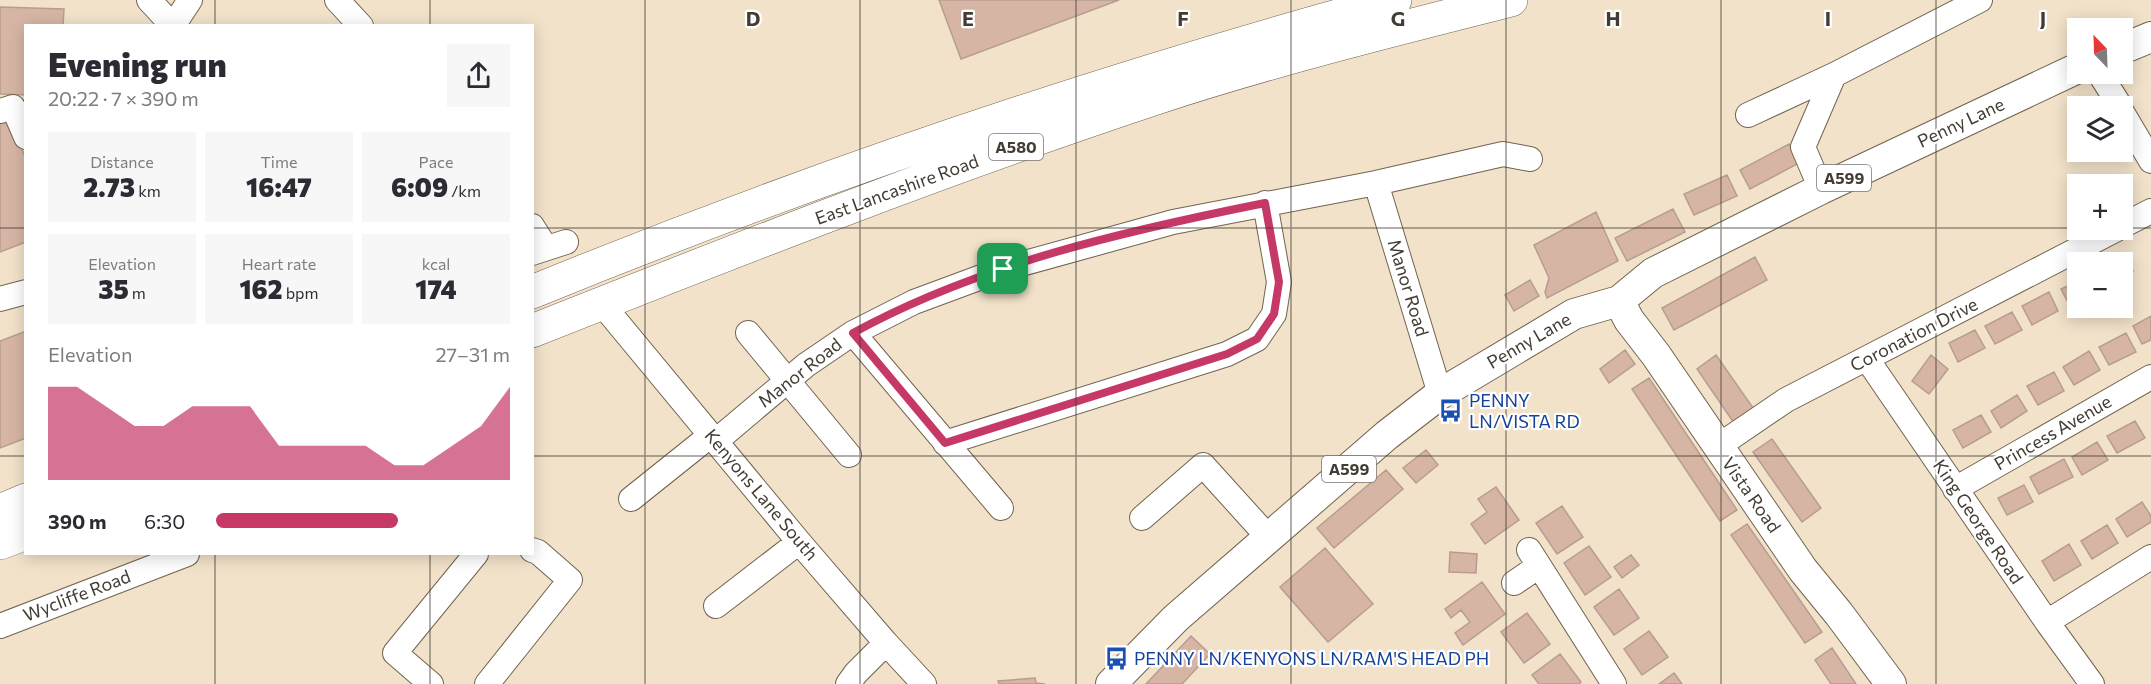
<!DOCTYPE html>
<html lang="en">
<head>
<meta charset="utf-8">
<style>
  body { margin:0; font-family:Commissioner,sans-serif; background:#f7f7f7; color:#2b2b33; height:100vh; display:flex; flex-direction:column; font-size:22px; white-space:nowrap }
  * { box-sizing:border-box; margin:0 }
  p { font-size:20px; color:#7c7c81 }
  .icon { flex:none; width:33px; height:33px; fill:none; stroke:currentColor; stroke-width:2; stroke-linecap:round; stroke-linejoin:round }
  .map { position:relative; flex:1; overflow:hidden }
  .sheet { position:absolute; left:24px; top:24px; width:510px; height:531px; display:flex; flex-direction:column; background:#fff; border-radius:0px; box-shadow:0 3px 15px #0003 }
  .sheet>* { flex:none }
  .needle { width:39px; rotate:337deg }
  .fabs { position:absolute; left:2067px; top:18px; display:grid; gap:12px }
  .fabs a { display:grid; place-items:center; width:66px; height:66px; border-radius:0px; background:#fff; box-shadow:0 3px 15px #0003; font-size:30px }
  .pin { position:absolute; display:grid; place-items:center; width:51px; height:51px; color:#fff; margin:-26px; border-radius:12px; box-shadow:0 3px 9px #0006 }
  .round { display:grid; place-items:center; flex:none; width:63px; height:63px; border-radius:0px; background:#f7f7f7 }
  .head { display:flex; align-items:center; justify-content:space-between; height:102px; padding:0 24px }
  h1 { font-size:33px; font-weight:800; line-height:45px }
  .stats { display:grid; grid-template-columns:repeat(3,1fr); gap:9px; height:102px; padding:6px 24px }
  .stats div { display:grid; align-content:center; border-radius:0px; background:#f7f7f7; text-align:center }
  .stats b { font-size:26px; font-weight:800 }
  .stats small { font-size:16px; font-weight:400 }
  .stats p { font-size:16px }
  .chart { height:168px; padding:12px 24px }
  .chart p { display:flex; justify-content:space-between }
  .chart svg { width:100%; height:108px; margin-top:6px; fill:#c63967; opacity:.7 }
  ul { padding:0 24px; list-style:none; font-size:20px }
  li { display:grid; grid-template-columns:96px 72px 1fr; align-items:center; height:45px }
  li i { height:15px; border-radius:8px; background:#c63967 }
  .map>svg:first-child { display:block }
  .building { fill:#d7b5a5; stroke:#b79d91; stroke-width:1.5 }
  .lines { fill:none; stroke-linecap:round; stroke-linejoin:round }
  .minor-casing { stroke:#71634f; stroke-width:26 }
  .major-casing { stroke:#71634f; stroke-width:32 }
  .highway-casing { stroke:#71634f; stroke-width:34 }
  .minor { stroke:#fff; stroke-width:24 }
  .major { stroke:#fff; stroke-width:30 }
  .highway { stroke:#fff; stroke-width:33 }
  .route-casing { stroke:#fff; stroke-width:12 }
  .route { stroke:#c63967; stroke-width:8 }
  .grid { fill:none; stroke:#423c33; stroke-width:1.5; stroke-opacity:0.55 }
  .labels { text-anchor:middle; stroke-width:4.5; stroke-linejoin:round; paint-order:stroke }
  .shield { fill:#fff; stroke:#7b7670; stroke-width:1.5 }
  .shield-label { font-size:16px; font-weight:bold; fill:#423c33 }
  .street-label { font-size:18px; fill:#423c33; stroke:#fff }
  .transit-label { font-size:18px; fill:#164399; stroke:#fff; text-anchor:start }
  .grid-label { font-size:20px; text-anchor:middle; font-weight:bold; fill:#423c33; stroke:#fff; stroke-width:4.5; stroke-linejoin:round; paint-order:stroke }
</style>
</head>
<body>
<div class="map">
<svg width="2151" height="684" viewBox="0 0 2151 684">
  <rect width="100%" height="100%" fill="#f2e2ca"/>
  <path class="building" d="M939 0H1119L961 59Z
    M0 7 64 9 63 26H26V95L0 94Z
    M8 116 26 159V242L0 252V119Z
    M1789 144 1799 163 1750 189 1740 170Z
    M1727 175 1737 196 1694 215 1684 194Z
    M1673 209 1685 232 1627 261 1615 238Z
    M1596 212 1618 261 1547 298 1545 292 1549 278 1534 245Z
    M2124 253 2133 271 2122 277V262H2105Z
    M1755 257 1767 280 1674 330 1662 308Z
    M1530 280 1539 296 1514 311 1505 295Z
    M2078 281V304L2071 308 2061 289Z
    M2049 292 2058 311 2032 325 2022 306Z
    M2012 312 2022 330 1995 344 1985 326Z
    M2151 316V340L2142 344 2133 326Z
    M1975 330 1985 348 1958 362 1949 343Z
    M26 331V438L0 448V341Z
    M2126 333 2136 352 2109 365 2099 347Z
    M1625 350 1635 364 1609 383 1600 369Z
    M2089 351 2100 370 2074 385 2063 367Z
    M1716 355 1756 412 1736 426 1697 369Z
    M1931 355 1948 369 1929 394 1912 381Z
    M2054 372 2064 391 2038 405 2027 386Z
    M1649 378 1737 510 1720 521 1632 389Z
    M2017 395 2027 411 2001 428 1991 411Z
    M1981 415 1991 432 1963 448 1953 430Z
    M2135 421 2145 438 2117 453 2107 436Z
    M1772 439 1821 508 1802 522 1753 452Z
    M2097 442 2108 460 2082 475 2072 457Z
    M1426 450 1438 465 1416 483 1403 468Z
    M2064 459 2073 477 2039 494 2030 477Z
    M1386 470 1403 489 1334 548 1317 528Z
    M2024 485 2033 502 2007 515 1998 498Z
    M1496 487 1519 520 1485 544 1471 524 1487 512 1478 499Z
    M2142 502 2151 516V522L2127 537 2116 519Z
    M1562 506 1583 537 1557 554 1536 523Z
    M1747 524 1822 632 1805 643 1731 535Z
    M2107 525 2118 543 2092 559 2081 541Z
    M2069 544 2081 565 2054 581 2042 561Z
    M1589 546 1611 577 1585 595 1564 563Z
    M1325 548 1373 604 1328 642 1280 587Z
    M1450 552 1477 554 1476 573 1449 572Z
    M1631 555 1639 565 1622 578 1614 567Z
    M1482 582 1505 614 1463 645 1455 633 1470 622 1461 610 1451 618 1445 609Z
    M1619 589 1639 618 1614 635 1594 607Z
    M1527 613 1550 644 1524 663 1501 632Z
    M1649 631 1668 657 1642 675 1624 649Z
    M1191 636 1210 654 1182 684H1146Z
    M1832 648 1856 684H1831L1815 660Z
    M1560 654 1581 682 1579 684H1539L1532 675Z
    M1674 673 1682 684H1659Z
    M1035 678 1036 683 1045 684H999L998 681Z"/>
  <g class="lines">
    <defs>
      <path id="minor" d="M149 0 173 26
        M337 0 361 26
        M173 26 190 0
        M2100 74 2120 106
        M1834 75 1980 0
        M0 111 13 107 26 137
        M2122 112 2151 161
        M1748 115 1834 75 1803 147 1821 189
        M1376 183 1440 394
        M532 226 546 248
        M2122 226 2151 211
        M532 253 566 242
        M0 299 26 292
        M602 304 799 542 886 643 924 684
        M748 333 849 455
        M853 333 1001 508
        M1867 359 2047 622 2092 684
        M716 441 806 365 853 333 914 302 1003 269 1173 222 1376 183 1503 154 1530 159
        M945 443 1227 354 1257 339 1274 314 1279 282 1265 203
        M1717 447 1786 400 2115 230
        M1955 489 2151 377
        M631 499 711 435
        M1142 518 1203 465 1269 538
        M1529 550 1614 684
        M1514 583 1539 566
        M716 606 799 542
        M2047 622 2151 557
        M0 626 187 554
        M431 684 395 653 476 554
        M487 684 570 580 538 552 532 550
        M848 684 856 673 886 643"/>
      <path id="major" d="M2122 49 2151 37
        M1619 301 1629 320 1656 355 1803 570 1839 614 1891 684
        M1111 684 1176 618 1387 435 1440 394 1574 314 1619 301 1653 273 1821 189 2078 68"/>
      <path id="highway" d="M532 292C813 177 1102 80 1395 0
        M532 331C739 249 945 168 1156 98 1272 60 1392 30 1511 0
        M0 511 26 500
        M0 543 26 533"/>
    </defs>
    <use href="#minor" class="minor-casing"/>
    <use href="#major" class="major-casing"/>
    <use href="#highway" class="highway-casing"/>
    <use href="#minor" class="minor"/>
    <use href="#major" class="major"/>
    <use href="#highway" class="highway"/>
  </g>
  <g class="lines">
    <defs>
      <path id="route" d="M1265 203 1279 282 1274 314 1257 339 1227 354 945 443 853 333C979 264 1125 231 1265 203Z"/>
    </defs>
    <use href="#route" class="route-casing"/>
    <use href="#route" class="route"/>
  </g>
  <path class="grid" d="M215 0V26M430 0V26M645 0V684M860 0V684M1076 0V684M1291 0V684M1506 0V684M1721 0V684M1936 0V684M0 228H26M532 228H2078M2122 228H2151M0 456H26M532 456H2151M215 554V684M430 554V684"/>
  <defs>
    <symbol id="bus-bare" viewBox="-9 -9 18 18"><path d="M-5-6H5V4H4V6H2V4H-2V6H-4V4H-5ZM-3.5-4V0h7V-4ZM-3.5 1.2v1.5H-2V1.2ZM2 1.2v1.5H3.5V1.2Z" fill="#1a4fb4" stroke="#fff" stroke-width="2.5" paint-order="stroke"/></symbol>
  </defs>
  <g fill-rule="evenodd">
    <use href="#bus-bare" x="1434" y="394" width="33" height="33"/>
    <use href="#bus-bare" x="1100" y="642" width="33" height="33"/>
  </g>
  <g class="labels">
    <g class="shield">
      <rect x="989" y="134" width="54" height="26" rx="4.5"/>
      <rect x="1817" y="165" width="54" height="26" rx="4.5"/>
      <rect x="1322" y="456" width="54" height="26" rx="4.5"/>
    </g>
    <g class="shield-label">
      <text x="1016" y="153">A580</text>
      <text x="1844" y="184">A599</text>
      <text x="1349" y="475">A599</text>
    </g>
    <g class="street-label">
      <text transform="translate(1961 123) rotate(-25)" y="6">Penny Lane</text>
      <text transform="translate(897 190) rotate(-20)" y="6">East Lancashire Road</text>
      <text transform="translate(1408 288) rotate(73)" y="6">Manor Road</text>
      <text transform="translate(1914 335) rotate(-27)" y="6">Coronation Drive</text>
      <text transform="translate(1529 341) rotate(-30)" y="6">Penny Lane</text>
      <text transform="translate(800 373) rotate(-38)" y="6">Manor Road</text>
      <text transform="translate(2053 433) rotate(-30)" y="6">Princess Avenue</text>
      <text transform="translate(761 495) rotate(50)" y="6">Kenyons Lane South</text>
      <text transform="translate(1751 495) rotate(55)" y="6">Vista Road</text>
      <text transform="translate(1978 522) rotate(56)" y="6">King George Road</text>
      <text transform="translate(77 596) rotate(-21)" y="6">Wycliffe Road</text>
    </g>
    <g class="transit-label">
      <text x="1469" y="407">PENNY<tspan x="1469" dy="21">LN/VISTA RD</tspan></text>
      <text x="1134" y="665">PENNY LN/KENYONS LN/RAM'S HEAD PH</text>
    </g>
  </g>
  <g class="grid-label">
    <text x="753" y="26">D</text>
    <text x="968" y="26">E</text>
    <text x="1183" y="26">F</text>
    <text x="1398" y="26">G</text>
    <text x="1613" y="26">H</text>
    <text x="1828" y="26">I</text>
    <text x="2043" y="26">J</text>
  </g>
</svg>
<div class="fabs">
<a><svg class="needle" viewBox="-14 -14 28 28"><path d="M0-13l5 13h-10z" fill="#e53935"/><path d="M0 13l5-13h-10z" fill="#7c7c81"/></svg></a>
<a><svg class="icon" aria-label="layers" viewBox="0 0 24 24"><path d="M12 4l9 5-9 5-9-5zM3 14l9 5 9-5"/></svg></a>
<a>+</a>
<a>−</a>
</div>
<div class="pin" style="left:1003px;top:269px;background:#1e9e55"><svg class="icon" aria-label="arrive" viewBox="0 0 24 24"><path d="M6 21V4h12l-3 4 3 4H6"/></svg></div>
<section class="sheet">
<div class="head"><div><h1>Evening run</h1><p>20:22 · 7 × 390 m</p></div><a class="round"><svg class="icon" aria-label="share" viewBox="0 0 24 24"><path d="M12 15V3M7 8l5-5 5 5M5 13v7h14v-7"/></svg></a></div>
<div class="stats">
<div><p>Distance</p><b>2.73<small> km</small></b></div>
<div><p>Time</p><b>16:47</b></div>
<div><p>Pace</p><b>6:09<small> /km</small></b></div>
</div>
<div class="stats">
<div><p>Elevation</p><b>35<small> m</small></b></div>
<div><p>Heart rate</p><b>162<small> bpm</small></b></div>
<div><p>kcal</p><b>174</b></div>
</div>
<div class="chart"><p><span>Elevation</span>27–31 m</p>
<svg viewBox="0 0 160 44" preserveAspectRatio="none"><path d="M0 44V6L10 6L20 14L30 22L40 22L50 14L60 14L70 14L80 30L90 30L100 30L110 30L120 38L130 38L140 30L150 22L160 6V44z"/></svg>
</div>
<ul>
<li><b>390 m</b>6:30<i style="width:62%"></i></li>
</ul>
</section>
</div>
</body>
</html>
